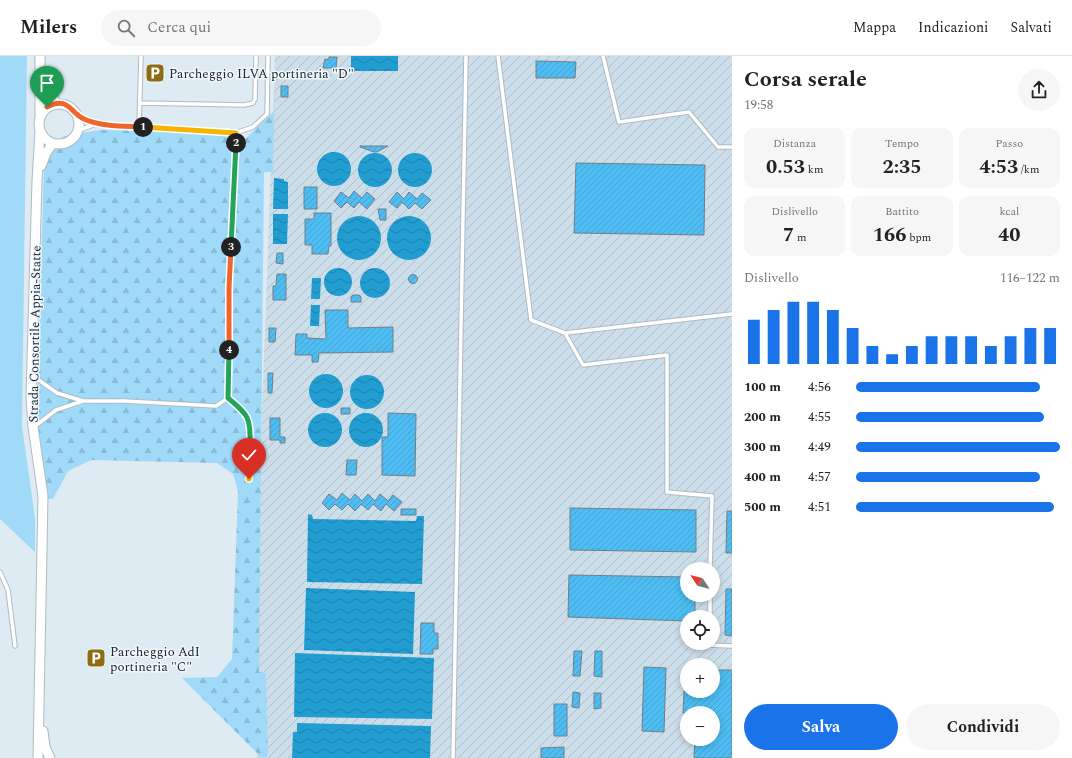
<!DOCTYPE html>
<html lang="it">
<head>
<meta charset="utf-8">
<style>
  body { margin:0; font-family:Spectral,serif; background:#f6f6f6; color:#222; height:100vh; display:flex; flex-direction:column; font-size:15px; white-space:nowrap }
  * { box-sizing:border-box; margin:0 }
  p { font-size:13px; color:#767676 }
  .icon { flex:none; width:22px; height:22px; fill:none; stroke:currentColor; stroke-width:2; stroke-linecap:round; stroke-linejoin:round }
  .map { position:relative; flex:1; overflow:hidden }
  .details { display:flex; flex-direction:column; background:#fff; width:340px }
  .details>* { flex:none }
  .needle { width:26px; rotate:306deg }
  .tools { position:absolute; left:680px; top:506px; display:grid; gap:8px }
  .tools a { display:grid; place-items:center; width:40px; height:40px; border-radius:50%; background:#fff; box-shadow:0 2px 6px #0003; font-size:20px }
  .pin { position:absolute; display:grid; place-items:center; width:34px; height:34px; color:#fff; margin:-41px -17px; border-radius:50% 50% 50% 0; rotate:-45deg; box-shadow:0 0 4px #0007 }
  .pin .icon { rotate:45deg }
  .km { position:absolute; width:20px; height:20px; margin:-10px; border-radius:50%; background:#222; color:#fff; font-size:11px; line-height:20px; text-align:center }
  .round { display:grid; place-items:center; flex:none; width:42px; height:42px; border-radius:21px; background:#f6f6f6 }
  .head { display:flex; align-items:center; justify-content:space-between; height:68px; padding:0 12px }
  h1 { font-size:22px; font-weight:700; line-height:30px }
  .metrics { display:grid; grid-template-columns:repeat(3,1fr); gap:6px; height:68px; padding:4px 12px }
  .metrics div { display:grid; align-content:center; border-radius:10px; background:#f6f6f6; text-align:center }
  .metrics b { font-size:20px; font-weight:700 }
  .metrics small { font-size:11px; font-weight:400 }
  .metrics p { font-size:11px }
  .chart { height:112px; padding:8px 12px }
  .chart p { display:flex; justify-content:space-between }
  .chart svg { width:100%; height:72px; margin-top:4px; stroke:#1a73e8; stroke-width:6 }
  .primary-button { display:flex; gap:8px; margin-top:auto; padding:8px 12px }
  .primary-button a { flex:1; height:46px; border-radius:24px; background:#1a73e8; color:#fff; font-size:16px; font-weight:700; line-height:46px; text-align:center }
  .primary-button a+a { background:#f6f6f6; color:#222 }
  ul { padding:0 12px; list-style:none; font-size:13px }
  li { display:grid; grid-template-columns:64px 48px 1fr; align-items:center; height:30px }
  li i { height:10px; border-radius:5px; background:#1a73e8 }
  header { display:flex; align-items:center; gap:24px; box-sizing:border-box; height:56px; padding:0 20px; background:#fff; border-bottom:1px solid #e0e0e0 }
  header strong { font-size:19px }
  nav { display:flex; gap:22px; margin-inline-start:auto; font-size:14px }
  .search { width:280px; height:36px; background:#f6f6f6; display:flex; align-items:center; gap:10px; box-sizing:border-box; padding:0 14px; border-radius:22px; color:#767676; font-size:15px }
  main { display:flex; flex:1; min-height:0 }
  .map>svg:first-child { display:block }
  .industrial { fill:url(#industrial-furrows); fill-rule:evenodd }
  .green { fill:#a1daf9 }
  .forest { fill:url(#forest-firs) }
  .water { fill:url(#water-waves) }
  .building { fill:url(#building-hatch); stroke:#737e84 }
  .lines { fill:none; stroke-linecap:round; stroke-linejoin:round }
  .service-casing { stroke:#afbbc2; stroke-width:5.5 }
  .tertiary-casing { stroke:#afbbc2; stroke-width:11 }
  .service { stroke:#fff; stroke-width:3.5 }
  .tertiary { stroke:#fff; stroke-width:9 }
  .split-1-casing { stroke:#fff; stroke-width:8 }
  .split-2-casing { stroke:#fff; stroke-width:8 }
  .split-3-casing { stroke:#fff; stroke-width:8 }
  .split-4-casing { stroke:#fff; stroke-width:8 }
  .split-5-casing { stroke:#fff; stroke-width:8 }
  .split-6-casing { stroke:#fff; stroke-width:8 }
  .split-1 { stroke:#f0652b; stroke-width:5 }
  .split-2 { stroke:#f5b400; stroke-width:5 }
  .split-3 { stroke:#22a559; stroke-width:5 }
  .split-4 { stroke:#f0652b; stroke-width:5 }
  .split-5 { stroke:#22a559; stroke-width:5 }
  .split-6 { stroke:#f5b400; stroke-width:5 }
  .labels { text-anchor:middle; stroke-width:3; stroke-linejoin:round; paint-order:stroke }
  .poi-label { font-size:13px; fill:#202527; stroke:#eef8fe; text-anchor:start }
  .street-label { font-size:13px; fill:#202527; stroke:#eef8fe }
</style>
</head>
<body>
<header>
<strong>Milers</strong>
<div class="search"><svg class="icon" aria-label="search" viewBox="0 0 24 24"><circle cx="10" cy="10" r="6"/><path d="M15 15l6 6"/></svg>Cerca qui</div>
<nav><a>Mappa</a><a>Indicazioni</a><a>Salvati</a></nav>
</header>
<main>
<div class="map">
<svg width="732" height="702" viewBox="0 0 732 702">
  <defs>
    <pattern id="industrial-furrows" width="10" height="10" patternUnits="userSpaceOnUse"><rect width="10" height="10" fill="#cbdee9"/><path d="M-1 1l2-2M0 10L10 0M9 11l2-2" fill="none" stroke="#aebec8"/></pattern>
    <pattern id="forest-firs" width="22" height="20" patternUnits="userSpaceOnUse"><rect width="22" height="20" fill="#a1daf9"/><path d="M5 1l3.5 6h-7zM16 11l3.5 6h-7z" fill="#8abbd5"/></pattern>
    <pattern id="water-waves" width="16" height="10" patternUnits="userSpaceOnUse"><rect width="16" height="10" fill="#229dd2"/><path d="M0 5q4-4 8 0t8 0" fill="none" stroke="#1d80aa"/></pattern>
    <pattern id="building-hatch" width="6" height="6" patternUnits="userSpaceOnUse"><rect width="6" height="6" fill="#4dbdf3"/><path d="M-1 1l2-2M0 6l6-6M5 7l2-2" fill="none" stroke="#43a2d0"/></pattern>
  </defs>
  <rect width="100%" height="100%" fill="#dfebf2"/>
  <path class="industrial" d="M275 0H732V702H257L262 356ZM687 513H713V539H687ZM687 561H713V587H687ZM687 609H713V635H687ZM687 657H713V683H687Z"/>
  <path class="green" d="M0 0H27L22 370 35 462V496L0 463Z"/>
  <path class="forest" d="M274 55 273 116H264L259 616 266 617 268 699 265 702H262L182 622 217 621 232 603 238 435 233 418 217 407 91 404 68 415 53 443 46 442 36 389 44 108 51 90 64 80 100 74 202 75 244 84Z"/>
  <path class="water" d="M351 0H398V15H351Z
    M317 113a17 17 0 1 1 34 0a17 17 0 1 1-34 0Z
    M358 114a17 17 0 1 1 34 0a17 17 0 1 1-34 0Z
    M398 114a17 17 0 1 1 34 0a17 17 0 1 1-34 0Z
    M274 122 284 123V125L288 126V153H273Z
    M273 158H288L287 188H273Z
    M337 182a22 22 0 1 1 44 0a22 22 0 1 1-44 0Z
    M387 182a22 22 0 1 1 44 0a22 22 0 1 1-44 0Z
    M324 226a14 14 0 1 1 28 0a14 14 0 1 1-28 0Z
    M360 227a15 15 0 1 1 30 0a15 15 0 1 1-30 0Z
    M312 222H321L320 243H311Z
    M311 249H320L319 270H310Z
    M309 335a17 17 0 1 1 34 0a17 17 0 1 1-34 0Z
    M350 336a17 17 0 1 1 34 0a17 17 0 1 1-34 0Z
    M349 374a17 17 0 1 1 34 0a17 17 0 1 1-34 0Z
    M308 374a17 17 0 1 1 34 0a17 17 0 1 1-34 0Z
    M308 458 312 459 313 463 416 465 417 460H424L422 528 307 526Z
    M306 532 415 536 413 598 304 594Z
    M295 597 434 602 432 663 294 661Z
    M297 667 431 670 430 702H292L293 676H297Z"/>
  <path class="building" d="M329 1H337L336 12H323L325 3 329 4Z
    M536 5 576 6 575 22H536Z
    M281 30H288V41H281Z
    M360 90H388L377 96H374L360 91Z
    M576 107 705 109 704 179 574 177Z
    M304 131H317V153H304Z
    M354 135 362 142 367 136 375 143 367 153 359 146 354 152 347 146 341 152 334 145 341 136 349 142Z
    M397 136 404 143 409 136 417 143 422 137 431 144 422 153 415 147 409 153 402 146 397 152 389 146Z
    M378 153H386V164H380Z
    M314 157H331V190H329L328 198H312V189H305V163H314Z
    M277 197H283V208L276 207Z
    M277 218H286V244H273V230H276Z
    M408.5 223a4.5 4.5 0 1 1 9 0a4.5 4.5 0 1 1-9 0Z
    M353 239H359L361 241V246H351V241Z
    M325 254H348V272L393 271V296L319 297 318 306H312V299H295L296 278H307V282L326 283Z
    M269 272H276L275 286H269Z
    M268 317H273L272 337H268Z
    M341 352H350V358H341Z
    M388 357 416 358 415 420 382 419V381H388Z
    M270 362H280V381H285V387H280V384H270Z
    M347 404H357L356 419H346Z
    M342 437 350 444 355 438 362 445 368 438 375 445 380 438 388 445 393 439 402 446 394 455 386 448 381 455 373 448 368 454 361 448 355 455 348 448 342 454 335 448 329 454 322 447 329 438 337 444Z
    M570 452 696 454V496L570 494Z
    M401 453H416V459H401Z
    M727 455H732V497H726Z
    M569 519 687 521V539H695V561H687V565L568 561Z
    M726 533H732V580L725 579Z
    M421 567H434V577H438V593H433V598H420Z
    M574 595H582L580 620H573Z
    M595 595H602V621L594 620Z
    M644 611 666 612 664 676 642 675Z
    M713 614H732V702H694L695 683H713V657H683L684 635H713Z
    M573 636 580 637 579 652 572 651Z
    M594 637H601V652L594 653Z
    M554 648H567V680H554Z
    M564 691V702H541V692Z"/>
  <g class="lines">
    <defs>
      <path id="service" d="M498 0 531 264 565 277
        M603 0 619 66 689 56 718 91H732
        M140 47 244 49 253 47 255 43 256 0
        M77 59 96 68 236 77 253 71 267 58 268 0
        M139 71 141 0
        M77 75 96 68
        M33 320 57 337 83 345H124L216 350 228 342 229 231 236 77
        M228 342C234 348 243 353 247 361 253 372 249 410 249 423
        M34 371 56 354 83 345
        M710 513 712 440 667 436V299L583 309 565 277 732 258
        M0 516 8 534 15 590
        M710 561V539
        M709 587V589L732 590
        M453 702 466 0"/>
      <path id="tertiary" d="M42 20 47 33 57 48
        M39 68a20 20 0 1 1 40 0a20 20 0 1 1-40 0Z
        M40 60V0
        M41 110 46 97 53 87
        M43 675 45 691 50 702
        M38 702 43 440 33 371 31 341 37 125 40 75"/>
    </defs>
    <use href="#service" class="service-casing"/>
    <use href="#tertiary" class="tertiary-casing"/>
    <use href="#service" class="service"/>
    <use href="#tertiary" class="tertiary"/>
  </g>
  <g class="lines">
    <defs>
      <path id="split-1" d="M47 51C69 40 69 56 84 63 102 71 124 70 143 71"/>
      <path id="split-2" d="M143 71 236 77V87"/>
      <path id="split-3" d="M231 191 236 87"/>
      <path id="split-4" d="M229 294V232L231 191"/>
      <path id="split-5" d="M229 294 228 342C248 359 251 361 250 389"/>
      <path id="split-6" d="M249 423 250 389"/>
    </defs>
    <use href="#split-1" class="split-1-casing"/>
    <use href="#split-2" class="split-2-casing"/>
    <use href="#split-3" class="split-3-casing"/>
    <use href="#split-4" class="split-4-casing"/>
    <use href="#split-5" class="split-5-casing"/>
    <use href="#split-6" class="split-6-casing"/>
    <use href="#split-1" class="split-1"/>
    <use href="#split-2" class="split-2"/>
    <use href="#split-3" class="split-3"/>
    <use href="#split-4" class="split-4"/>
    <use href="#split-5" class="split-5"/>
    <use href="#split-6" class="split-6"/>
  </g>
  <defs>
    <symbol id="parking-square" viewBox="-11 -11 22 22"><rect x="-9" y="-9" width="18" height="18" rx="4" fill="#906b11" stroke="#eef8fe"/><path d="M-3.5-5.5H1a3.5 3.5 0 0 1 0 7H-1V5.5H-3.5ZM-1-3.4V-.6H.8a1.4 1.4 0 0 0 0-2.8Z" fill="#fff"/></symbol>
  </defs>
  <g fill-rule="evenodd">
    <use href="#parking-square" x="144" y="6" width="22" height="22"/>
    <use href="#parking-square" x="85" y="591" width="22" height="22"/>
  </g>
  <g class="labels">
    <g class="poi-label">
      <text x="169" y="22">Parcheggio ILVA portineria "D"</text>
      <text x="110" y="600">Parcheggio AdI<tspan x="110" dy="15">portineria "C"</tspan></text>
    </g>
    <g class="street-label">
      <text transform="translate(34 278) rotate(-89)" y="5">Strada Consortile Appia-Statte</text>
    </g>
  </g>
</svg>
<div class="tools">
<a><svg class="needle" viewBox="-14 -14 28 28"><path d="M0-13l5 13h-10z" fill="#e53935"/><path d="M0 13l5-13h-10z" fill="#767676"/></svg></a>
<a><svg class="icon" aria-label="locate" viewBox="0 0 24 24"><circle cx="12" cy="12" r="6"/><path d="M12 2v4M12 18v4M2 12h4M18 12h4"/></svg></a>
<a>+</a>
<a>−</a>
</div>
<div class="pin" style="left:47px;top:51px;background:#1e9e55"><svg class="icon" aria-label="arrive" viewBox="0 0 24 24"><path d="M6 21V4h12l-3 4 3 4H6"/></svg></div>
<div class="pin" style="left:249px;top:423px;background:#d93025"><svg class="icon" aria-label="check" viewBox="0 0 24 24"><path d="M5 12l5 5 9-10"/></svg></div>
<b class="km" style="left:143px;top:71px">1</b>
<b class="km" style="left:236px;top:87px">2</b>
<b class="km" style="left:231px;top:191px">3</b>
<b class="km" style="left:229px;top:294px">4</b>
</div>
<section class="details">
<div class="head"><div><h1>Corsa serale</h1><p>19:58</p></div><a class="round"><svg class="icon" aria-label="share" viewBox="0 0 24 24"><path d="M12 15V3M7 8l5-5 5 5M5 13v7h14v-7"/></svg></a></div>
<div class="metrics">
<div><p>Distanza</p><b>0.53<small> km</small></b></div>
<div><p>Tempo</p><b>2:35</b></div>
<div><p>Passo</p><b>4:53<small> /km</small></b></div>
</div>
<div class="metrics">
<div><p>Dislivello</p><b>7<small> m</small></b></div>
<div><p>Battito</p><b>166<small> bpm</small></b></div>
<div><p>kcal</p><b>40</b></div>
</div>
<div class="chart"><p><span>Dislivello</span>116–122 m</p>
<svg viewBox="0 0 160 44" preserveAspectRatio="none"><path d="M5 44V17M15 44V11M25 44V6M35 44V6M45 44V11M55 44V22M65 44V33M75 44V38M85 44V33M95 44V27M105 44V27M115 44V27M125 44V33M135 44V27M145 44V22M155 44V22"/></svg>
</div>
<ul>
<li><b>100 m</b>4:56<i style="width:90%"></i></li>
<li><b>200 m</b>4:55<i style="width:92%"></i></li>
<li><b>300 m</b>4:49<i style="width:100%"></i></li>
<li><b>400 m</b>4:57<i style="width:90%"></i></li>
<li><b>500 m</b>4:51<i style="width:97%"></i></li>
</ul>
<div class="primary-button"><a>Salva</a><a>Condividi</a></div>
</section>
</main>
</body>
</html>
